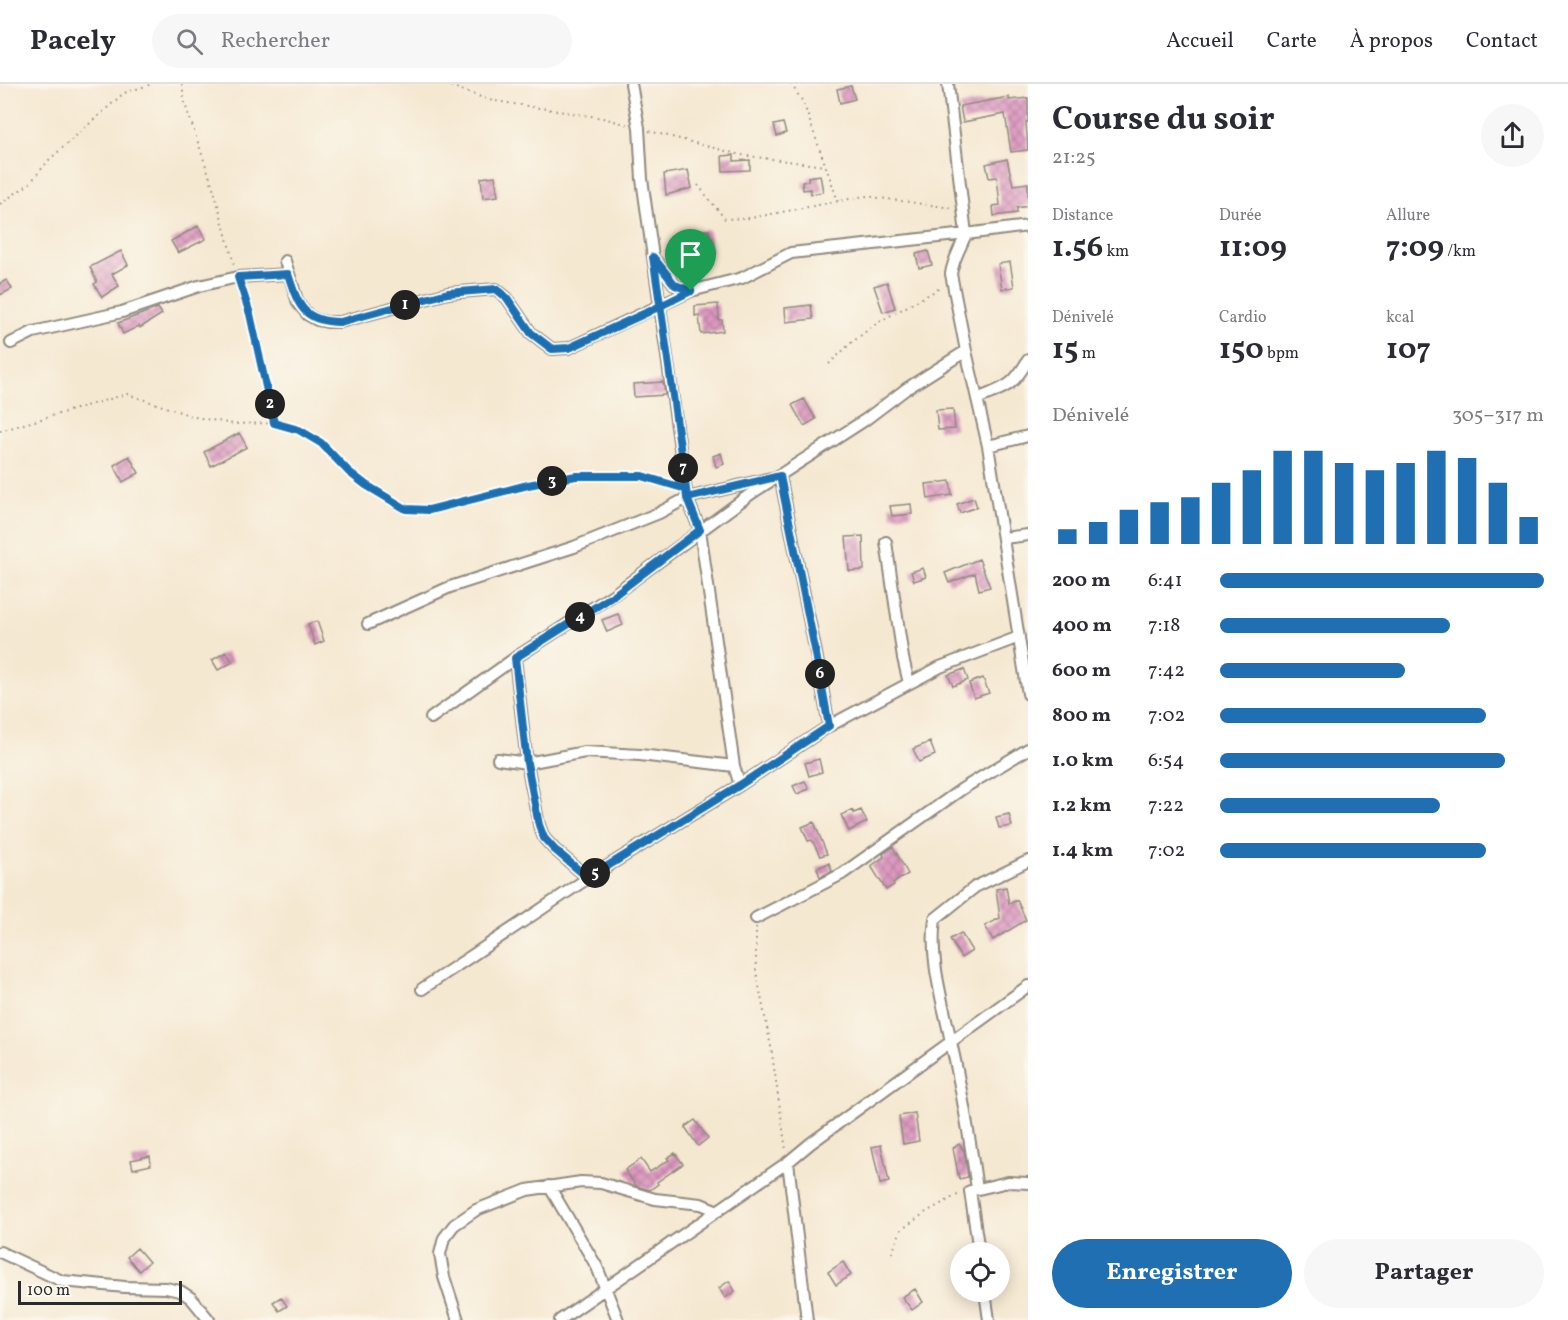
<!DOCTYPE html>
<html lang="fr">
<head>
<meta charset="utf-8">
<style>
  body { margin:0; font-family:Vollkorn,serif; background:#f7f7f7; color:#2b2b33; height:100vh; display:flex; flex-direction:column; font-size:22px; white-space:nowrap }
  * { box-sizing:border-box; margin:0 }
  p { font-size:20px; color:#7c7c81 }
  .icon { flex:none; width:33px; height:33px; fill:none; stroke:currentColor; stroke-width:2; stroke-linecap:round; stroke-linejoin:round }
  .map { position:relative; flex:1; overflow:hidden }
  .sheet { display:flex; flex-direction:column; background:#fff; width:540px }
  .sheet>* { flex:none }
  .buttons { position:absolute; left:950px; top:1158px; display:grid; gap:12px }
  .buttons a { display:grid; place-items:center; width:60px; height:60px; border-radius:50%; background:#fff; box-shadow:0 3px 15px #0003; font-size:30px }
  .scale { position:absolute; left:18px; bottom:15px; width:164px; box-sizing:border-box; padding-left:6px; border:3px solid #2b2b2b; border-top:0; font-size:16px; line-height:21px; white-space:nowrap; color:#2b2b2b; -webkit-text-stroke:4px #fbf7ec; paint-order:stroke }
  .pin { position:absolute; display:grid; place-items:center; width:51px; height:51px; color:#fff; margin:-62px -26px; border-radius:50% 50% 50% 0; rotate:-45deg; box-shadow:0 0 6px #0007 }
  .pin .icon { rotate:45deg }
  .km { position:absolute; width:30px; height:30px; margin:-15px; border-radius:50%; background:#222; color:#fff; font-size:16px; line-height:30px; text-align:center }
  .round { display:grid; place-items:center; flex:none; width:63px; height:63px; border-radius:32px; background:#f7f7f7 }
  .overview { display:flex; align-items:center; justify-content:space-between; height:102px; padding:0 24px }
  h1 { font-size:33px; font-weight:700; line-height:45px }
  .stats { display:grid; grid-template-columns:repeat(3,1fr); gap:9px; height:102px; padding:6px 24px }
  .stats div { display:grid; align-content:center }
  .stats b { font-size:30px; font-weight:700 }
  .stats small { font-size:16px; font-weight:400 }
  .stats p { font-size:16px }
  .chart { height:168px; padding:12px 24px }
  .chart p { display:flex; justify-content:space-between }
  .chart svg { width:100%; height:108px; margin-top:6px; stroke:#1f6fb2; stroke-width:6 }
  .action { display:flex; gap:12px; margin-top:auto; padding:12px 24px }
  .action a { flex:1; height:69px; border-radius:36px; background:#1f6fb2; color:#fff; font-size:24px; font-weight:700; line-height:69px; text-align:center }
  .action a+a { background:#f7f7f7; color:#2b2b33 }
  ul { padding:0 24px; list-style:none; font-size:20px }
  li { display:grid; grid-template-columns:96px 72px 1fr; align-items:center; height:45px }
  li i { height:15px; border-radius:8px; background:#1f6fb2 }
  header { display:flex; align-items:center; gap:36px; box-sizing:border-box; height:84px; padding:0 30px; background:#fff; border-bottom:2px solid #e1e1e2 }
  header strong { font-size:28px }
  nav { display:flex; gap:33px; margin-inline-start:auto; font-size:21px }
  .search { width:420px; height:54px; background:#f7f7f7; display:flex; align-items:center; gap:15px; box-sizing:border-box; padding:0 21px; border-radius:33px; color:#7c7c81; font-size:22px }
  main { display:flex; flex:1; min-height:0 }
  .map>svg:first-child { display:block }
  .building { fill:url(#building-cross-hatch) }
  .lines { fill:none; stroke-linecap:round; stroke-linejoin:round }
  .street-casing { stroke:#908a7e; stroke-width:14 }
  .path { stroke:#908a7e; stroke-width:2; stroke-dasharray:1.5 4.5; stroke-linecap:butt }
  .street { stroke:#fff; stroke-width:10 }
  .route-casing { stroke:#fff; stroke-width:12 }
  .route { stroke:#1f6fb2; stroke-width:8 }
</style>
</head>
<body>
<header>
<strong>Pacely</strong>
<div class="search"><svg class="icon" aria-label="search" viewBox="0 0 24 24"><circle cx="10" cy="10" r="6"/><path d="M15 15l6 6"/></svg>Rechercher</div>
<nav><a>Accueil</a><a>Carte</a><a>À propos</a><a>Contact</a></nav>
</header>
<main>
<div class="map">
<svg width="1028" height="1236" viewBox="0 0 1028 1236">
  <defs>
    <pattern id="building-cross-hatch" width="8" height="8" patternUnits="userSpaceOnUse" patternTransform="scale(1.5)"><rect width="8" height="8" fill="#dd98c0"/><path d="M0 0l8 8M0 8l8-8" fill="none" stroke="#b37c9c"/></pattern>
  </defs>
  <rect width="100%" height="100%" fill="#fbf7ec"/>
  <filter id="ink" filterUnits="userSpaceOnUse"><feTurbulence type="fractalNoise" baseFrequency=".0167" numOctaves="2"/><feDisplacementMap in="SourceGraphic" scale="12" xChannelSelector="R" yChannelSelector="G"/><feConvolveMatrix kernelMatrix="1 2 1 2 8 2 1 2 1" color-interpolation-filters="sRGB"/></filter>
  <filter id="wash" filterUnits="userSpaceOnUse"><feTurbulence type="fractalNoise" baseFrequency=".008" numOctaves="4" result="noise"/><feDisplacementMap in="SourceGraphic" scale="24" xChannelSelector="R" yChannelSelector="G"/><feGaussianBlur stdDeviation="1.35" result="paint"/><feColorMatrix in="noise" values="0 0 0 0 0 0 0 0 0 0 0 0 0 0 0 0 0 1.4 0 .05"/><feComposite in="paint" operator="in"/></filter>
  <g filter="url(#wash)">
    <rect width="100%" height="100%" fill="#f5e8d1"/>
    <g id="blocks">
      <path class="building" d="M851 2 855 15 840 19 837 5Z
        M1009 13V16L1028 14V38H1026L1028 66 1011 68 1005 30 963 38 960 22Z
        M783 39 786 49 777 52 774 41Z
        M734 71V77L750 76V86L723 87 722 72Z
        M1007 75 1013 101 1028 99V122L1017 124V129L994 132 993 122 1000 121 997 93 989 94 986 80Z
        M688 86 692 104 666 111 664 90Z
        M820 91 823 108 811 110 810 105 803 106 802 98 808 97V93Z
        M495 92 498 112 483 114 481 94Z
        M198 142 206 155 178 169 171 157Z
        M709 146 711 168 699 169 697 147Z
        M121 167 128 181 112 190 119 202 102 213 94 200 97 198 90 183Z
        M928 167 932 181 919 184 916 170Z
        M1010 178 1014 203 1002 205 998 180Z
        M7 196 12 205 0 211V199Z
        M887 198 895 224 883 228 874 202Z
        M718 220 719 236H722L723 247 701 250 699 231 695 232V222Z
        M811 221 813 235 786 238 785 224Z
        M158 224 162 230 140 244 139 242 123 250 118 239Z
        M663 298 665 311 634 313 633 300Z
        M804 315 816 335 804 342 792 321Z
        M953 325 955 345 938 346 936 326Z
        M239 349 247 363 211 382 204 368Z
        M721 369 724 380 716 383 713 372Z
        M129 372 139 389 123 398 114 381Z
        M950 397 952 411 928 415 926 400Z
        M974 414 977 423 960 429 957 420Z
        M911 420 912 430 892 432 890 422Z
        M863 452 864 486 849 487 846 453Z
        M979 475 990 503 979 506 975 489 949 499 945 489Z
        M923 484 926 493 914 497 911 488Z
        M618 530 623 541 607 548 602 536Z
        M317 537 324 557 315 561 308 540Z
        M226 568 233 578 218 586 212 576Z
        M964 585 968 596 953 602 948 591Z
        M983 594 989 609 974 614 969 599Z
        M930 658 935 671 919 678 913 665Z
        M819 675 822 688 809 692 805 679Z
        M805 697 809 705 797 710 793 702Z
        M852 726 854 729 861 726 867 738 849 747 841 731Z
        M1009 730 1012 742 999 744 996 733Z
        M814 738 827 770 820 772 812 756 808 757 802 743Z
        M893 763 908 790 893 799 894 801 886 806 871 782 884 773 883 770Z
        M829 779 832 787 820 793 817 784Z
        M1006 803 1009 820 1017 816 1026 836 993 856 985 842 1000 834 996 805Z
        M961 849 972 867 961 874 950 855Z
        M915 1029 919 1057 903 1060 899 1032Z
        M695 1036 708 1054 698 1062 685 1043Z
        M959 1060 964 1067 968 1093 959 1095 953 1064Z
        M881 1061 889 1098 880 1100 872 1063Z
        M675 1069 683 1080 657 1098 658 1100 650 1106 636 1102 625 1086 641 1075 650 1088 669 1076 667 1074Z
        M150 1072 151 1081 133 1085 131 1076Z
        M137 1164 149 1178 139 1187 127 1173Z
        M843 1178 851 1191 836 1201 828 1188Z
        M729 1197 735 1207 725 1214 719 1204Z
        M915 1205 923 1218 912 1226 902 1213Z
        M281 1213 287 1222 279 1227 273 1218Z"/>
    </g>
  </g>
  <g filter="url(#ink)">
    <use href="#blocks" fill-opacity="0" stroke="#908a7e" stroke-width="1.5"/>
    <g class="lines">
      <defs>
        <path id="street" d="M631 0 639 44 642 95 687 414 700 446 734 682 740 701
          M948 0 966 150 1028 142
          M285 177 298 219 308 231 317 236 327 238H340L448 209 496 205 507 214 531 249 552 265 569 264 691 207 742 194 791 169 966 150C961 163 953 175 951 190L966 267 988 362 1028 610
          M656 177 675 201 691 207
          M11 259 33 248 122 228 199 202 238 193 288 190
          M977 315C1005 303 1012 304 1028 276
          M988 362 1028 352
          M780 392 816 569 829 642
          M1004 454 1028 451
          M886 458 903 574 909 599
          M368 540 450 503 574 463 659 429 687 414 771 394
          M515 574 527 679 539 741 544 754 554 765 588 794
          M431 634 515 574 613 511 752 409 865 336 906 305 966 267
          M498 675 527 679 585 668 640 671 734 682
          M756 834 842 790 962 705 1028 665
          M422 905 588 794 740 701 829 642 940 583 1019 553
          M788 1078 807 1236
          M549 1102 597 1183 618 1236
          M977 1105C970 1056 962 1007 951 958 943 918 929 876 935 835L975 803 1028 777
          M0 1168 62 1197 125 1203 166 1204 180 1207 191 1214 209 1236
          M979 1168 970 1107 1008 1098 1028 1099
          M985 1208 989 1236
          M458 1236 444 1193 440 1170 444 1154 454 1141 476 1126 527 1106 581 1098 601 1099 655 1115 701 1120 718 1127
          M560 1236 788 1078 811 1059 1028 902"/>
      </defs>
      <use href="#street" class="street-casing"/>
      <path class="path" d="M182 0 185 20 214 106 235 184
        M445 0 489 16 603 34 629 41
        M791 0 803 18 838 117
        M649 47 741 71 825 82
        M698 101 725 135 751 134 865 112 952 124
        M0 120 29 100 49 76 124 9 152 0
        M241 204 250 230 274 338
        M829 280 851 259 877 239 942 203
        M0 347 127 310 195 333 233 340 274 339 299 346 321 359 349 388 366 401 406 425 429 426 528 401 576 392 642 391 675 402
        M756 843V887L771 963 786 1066
        M892 1169 901 1146 926 1128 961 1109"/>
      <use href="#street" class="street"/>
    </g>
  </g>
  <g class="lines" filter="url(#ink)">
    <defs>
      <path id="route" d="M691 207 648 228 569 264 552 265 531 249 507 214 496 205 448 209 340 238C303 238 298 221 288 190L238 193 250 230 274 339 299 346 321 359 349 388 366 401 406 425 429 426 528 401 576 392H642L686 405 687 414 700 446 613 512 515 574 527 679 539 741 544 754 554 765 588 794 740 701 829 642 816 570 780 392 687 414 686 405C675 328 665 250 653 173L675 201 691 207"/>
    </defs>
    <use href="#route" class="route-casing"/>
    <use href="#route" class="route"/>
  </g>
</svg>
<div class="buttons">
<a><svg class="icon" aria-label="locate" viewBox="0 0 24 24"><circle cx="12" cy="12" r="6"/><path d="M12 2v4M12 18v4M2 12h4M18 12h4"/></svg></a>
</div>
<div class="scale">100 m</div>
<div class="pin" style="left:691px;top:207px;background:#1e9e55"><svg class="icon" aria-label="arrive" viewBox="0 0 24 24"><path d="M6 21V4h12l-3 4 3 4H6"/></svg></div>
<b class="km" style="left:405px;top:221px">1</b>
<b class="km" style="left:270px;top:320px">2</b>
<b class="km" style="left:552px;top:397px">3</b>
<b class="km" style="left:580px;top:533px">4</b>
<b class="km" style="left:595px;top:789px">5</b>
<b class="km" style="left:820px;top:590px">6</b>
<b class="km" style="left:683px;top:384px">7</b>
</div>
<section class="sheet">
<div class="overview"><div><h1>Course du soir</h1><p>21:25</p></div><a class="round"><svg class="icon" aria-label="share" viewBox="0 0 24 24"><path d="M12 15V3M7 8l5-5 5 5M5 13v7h14v-7"/></svg></a></div>
<div class="stats">
<div><p>Distance</p><b>1.56<small> km</small></b></div>
<div><p>Durée</p><b>11:09</b></div>
<div><p>Allure</p><b>7:09<small> /km</small></b></div>
</div>
<div class="stats">
<div><p>Dénivelé</p><b>15<small> m</small></b></div>
<div><p>Cardio</p><b>150<small> bpm</small></b></div>
<div><p>kcal</p><b>107</b></div>
</div>
<div class="chart"><p><span>Dénivelé</span>305–317 m</p>
<svg viewBox="0 0 160 44" preserveAspectRatio="none"><path d="M5 44V38M15 44V35M25 44V30M35 44V27M45 44V25M55 44V19M65 44V14M75 44V6M85 44V6M95 44V11M105 44V14M115 44V11M125 44V6M135 44V9M145 44V19M155 44V33"/></svg>
</div>
<ul>
<li><b>200 m</b>6:41<i style="width:100%"></i></li>
<li><b>400 m</b>7:18<i style="width:71%"></i></li>
<li><b>600 m</b>7:42<i style="width:57%"></i></li>
<li><b>800 m</b>7:02<i style="width:82%"></i></li>
<li><b>1.0 km</b>6:54<i style="width:88%"></i></li>
<li><b>1.2 km</b>7:22<i style="width:68%"></i></li>
<li><b>1.4 km</b>7:02<i style="width:82%"></i></li>
</ul>
<div class="action"><a>Enregistrer</a><a>Partager</a></div>
</section>
</main>
</body>
</html>
